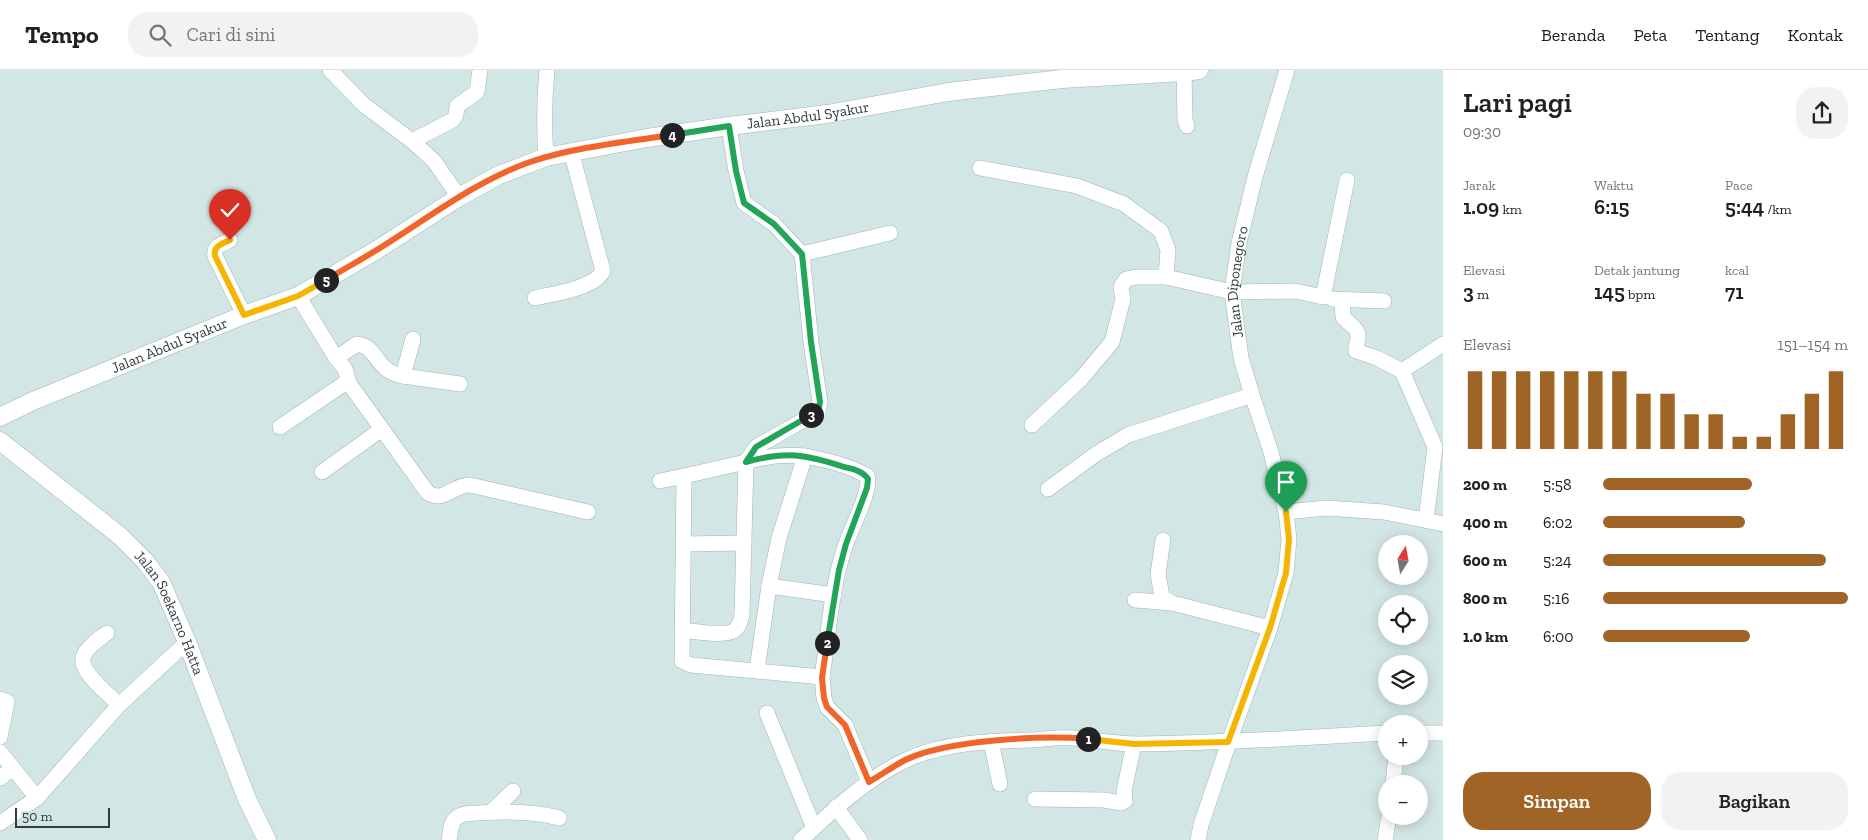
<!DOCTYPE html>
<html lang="id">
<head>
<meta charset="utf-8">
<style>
  body { margin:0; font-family:"Zilla Slab",serif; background:#f2f2f2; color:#202124; height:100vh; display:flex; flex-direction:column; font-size:19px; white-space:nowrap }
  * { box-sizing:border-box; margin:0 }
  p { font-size:16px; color:#757577 }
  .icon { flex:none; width:28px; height:28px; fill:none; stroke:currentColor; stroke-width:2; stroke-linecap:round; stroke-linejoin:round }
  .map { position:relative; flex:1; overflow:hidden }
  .panel { display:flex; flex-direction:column; background:#fff; width:425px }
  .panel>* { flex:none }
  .needle { width:32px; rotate:11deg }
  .fabs { position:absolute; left:1378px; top:465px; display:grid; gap:10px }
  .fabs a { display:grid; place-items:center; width:50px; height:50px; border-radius:50%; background:#fff; box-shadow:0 2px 12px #0003; font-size:25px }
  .scale { position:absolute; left:15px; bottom:12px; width:95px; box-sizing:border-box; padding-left:5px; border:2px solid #333c3b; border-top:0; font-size:14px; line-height:18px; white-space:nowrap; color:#333c3b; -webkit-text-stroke:4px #d2e6e5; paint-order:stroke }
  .pin { position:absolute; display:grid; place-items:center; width:42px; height:42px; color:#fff; margin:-51px -21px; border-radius:50% 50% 50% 0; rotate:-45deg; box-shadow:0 0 5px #0007 }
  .pin .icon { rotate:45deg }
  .km { position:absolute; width:25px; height:25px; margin:-12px; border-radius:50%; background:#222; color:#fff; font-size:14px; line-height:25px; text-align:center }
  .round { display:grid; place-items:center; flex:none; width:52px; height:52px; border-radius:20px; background:#f2f2f2 }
  .overview { display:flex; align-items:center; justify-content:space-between; height:85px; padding:0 20px }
  h1 { font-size:28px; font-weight:600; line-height:38px }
  .stats { display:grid; grid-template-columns:repeat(3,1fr); gap:8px; height:85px; padding:5px 20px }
  .stats div { display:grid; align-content:center }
  .stats b { font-size:21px; font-weight:600 }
  .stats small { font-size:14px; font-weight:400 }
  .stats p { font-size:14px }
  .chart { height:140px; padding:10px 20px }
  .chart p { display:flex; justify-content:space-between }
  .chart svg { width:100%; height:90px; margin-top:5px; stroke:#a06426; stroke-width:6 }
  .primary-button { display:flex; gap:10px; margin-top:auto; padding:10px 20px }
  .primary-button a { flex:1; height:58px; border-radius:20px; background:#a06426; color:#fff; font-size:20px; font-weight:600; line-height:58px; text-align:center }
  .primary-button a+a { background:#f2f2f2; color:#202124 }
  ul { padding:0 20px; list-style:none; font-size:16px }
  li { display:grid; grid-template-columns:80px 60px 1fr; align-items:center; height:38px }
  li i { height:12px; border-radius:6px; background:#a06426 }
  header { display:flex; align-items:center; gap:30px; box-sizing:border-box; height:70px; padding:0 25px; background:#fff; border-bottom:1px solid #e0e0e0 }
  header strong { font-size:24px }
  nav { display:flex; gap:28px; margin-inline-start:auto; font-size:18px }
  .search { width:350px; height:45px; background:#f2f2f2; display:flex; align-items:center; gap:12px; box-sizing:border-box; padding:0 18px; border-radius:20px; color:#757577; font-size:19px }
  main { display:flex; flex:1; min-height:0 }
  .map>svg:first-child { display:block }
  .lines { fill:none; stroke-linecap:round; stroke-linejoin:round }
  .minor-casing { stroke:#a1b5b4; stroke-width:16 }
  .tertiary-casing { stroke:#a1b5b4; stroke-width:19 }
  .minor { stroke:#fff; stroke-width:15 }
  .tertiary { stroke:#fff; stroke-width:18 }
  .split-1-casing { stroke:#fff; stroke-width:10 }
  .split-2-casing { stroke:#fff; stroke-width:10 }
  .split-3-casing { stroke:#fff; stroke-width:10 }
  .split-4-casing { stroke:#fff; stroke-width:10 }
  .split-5-casing { stroke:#fff; stroke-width:10 }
  .split-6-casing { stroke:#fff; stroke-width:10 }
  .split-1 { stroke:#f5b400; stroke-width:6 }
  .split-2 { stroke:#f0652b; stroke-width:6 }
  .split-3 { stroke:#22a559; stroke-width:6 }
  .split-4 { stroke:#22a559; stroke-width:6 }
  .split-5 { stroke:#f0652b; stroke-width:6 }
  .split-6 { stroke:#f5b400; stroke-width:6 }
  .labels { text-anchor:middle; stroke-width:4; stroke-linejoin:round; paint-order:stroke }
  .street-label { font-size:15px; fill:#333c3b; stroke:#d2e6e5 }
</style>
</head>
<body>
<header>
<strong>Tempo</strong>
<div class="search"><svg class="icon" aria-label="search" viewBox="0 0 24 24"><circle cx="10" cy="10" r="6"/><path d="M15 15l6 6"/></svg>Cari di sini</div>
<nav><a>Beranda</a><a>Peta</a><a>Tentang</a><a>Kontak</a></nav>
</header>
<main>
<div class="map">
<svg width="1443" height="770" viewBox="0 0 1443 770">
  <rect width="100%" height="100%" fill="#d2e6e5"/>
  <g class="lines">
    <defs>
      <g id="minor">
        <path d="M330 0 364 35 412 71 434 91 459 127"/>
        <path d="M1184 2 1185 50 1187 56"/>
        <path d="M729 56 736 101 744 133 774 154 802 184 811 272 820 332 818 342 756 377 746 392"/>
        <path d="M412 71 453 50 456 45 457 36 477 22 480 0"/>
        <path d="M546 87C544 58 544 30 547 0"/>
        <path d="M980 98 1077 116 1124 134 1161 161 1168 180 1166 207"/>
        <path d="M230 170C222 174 213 176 215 186L244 245"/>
        <path d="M802 184 890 163"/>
        <path d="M298 226 336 288 345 299 349 313 428 423C444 433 454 414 470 415L588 442"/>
        <path d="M535 228C553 224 595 218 603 201L571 81"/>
        <path d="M1332 229 1384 231"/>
        <path d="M1342 231 1343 247C1347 253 1358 258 1358 265 1359 271 1355 275 1356 281L1377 288 1402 301"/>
        <path d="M336 288 357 274C379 277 374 301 403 306L413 269"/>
        <path d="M403 306 460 314"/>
        <path d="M1032 355 1081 309 1112 272 1123 229 1121 217 1126 209 1136 207H1166L1232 222 1295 221 1323 227 1347 110"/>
        <path d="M280 357 348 311"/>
        <path d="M746 392C766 386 783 384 805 386"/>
        <path d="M322 402 382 359"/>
        <path d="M660 411 684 406 682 591 691 595 822 607 824 628 827 637 845 655 869 712"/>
        <path d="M1048 419 1096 384 1128 365 1252 325"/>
        <path d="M1286 442 1326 438 1384 442 1443 454"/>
        <path d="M1426 450 1435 377 1402 301 1443 274"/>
        <path d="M1163 470 1158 504 1162 527 1172 533"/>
        <path d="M683 474 744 473"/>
        <path d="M769 516 779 468 805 386C825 390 849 395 867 406 872 419 852 457 847 471 831 514 829 563 822 607"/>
        <path d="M1135 530 1172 533 1270 558"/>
        <path d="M682 560C693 561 728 568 736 559 740 555 741 550 742 544L746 392 684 406"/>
        <path d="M107 563C99 569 88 576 84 585 76 600 110 625 119 635L187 572"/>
        <path d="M757 600 769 516 834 525"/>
        <path d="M0 629 7 632 0 667"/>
        <path d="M767 643 814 758"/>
        <path d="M1419 663H1443"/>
        <path d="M991 671 1000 714"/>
        <path d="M0 682 13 698 0 708"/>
        <path d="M13 698 37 728 119 635"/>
        <path d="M1393 714 1396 686"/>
        <path d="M1035 729 1104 730 1121 733 1125 731 1124 721 1134 674"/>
        <path d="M836 737 860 770"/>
        <path d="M491 742 513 721"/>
        <path d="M0 753 37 728"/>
        <path d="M449 770C451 762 450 750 459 746 464 743 472 743 478 743 506 741 533 741 559 748"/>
        <path d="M801 770C833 740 866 709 906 690 944 672 991 671 1032 670 1045 669 1060 667 1073 668 1095 670 1116 674 1137 674 1220 673 1303 668 1386 663"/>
        <path id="s1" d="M1198 770 1201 755 1229 672 1270 558 1286 503 1289 469 1286 442 1271 382 1252 325 1241 288 1232 222 1239 173 1255 107 1287 0"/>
        <path d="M1385 770 1389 746"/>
      </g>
      <g id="tertiary">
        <path id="s2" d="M0 347 33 331 244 245 298 226 375 181 459 127 499 105 546 87 647 68 729 56 827 44 948 22 1062 9 1184 2 1199 0"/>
        <path id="s3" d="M0 371 120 466 144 490 161 512 187 572 247 729 267 770"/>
      </g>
    </defs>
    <use href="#minor" class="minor-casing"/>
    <use href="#tertiary" class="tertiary-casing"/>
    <use href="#minor" class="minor"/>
    <use href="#tertiary" class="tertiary"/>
  </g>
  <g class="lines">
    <defs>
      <path id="split-1" d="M1088 669 1134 674 1228 672 1270 558 1286 503 1289 469 1286 442"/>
      <path id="split-2" d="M827 573 822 608 824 628 827 637 845 655 869 712C881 705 892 697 905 690 947 670 1041 665 1088 669"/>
      <path id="split-3" d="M811 345 756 377 746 392C786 381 805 384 844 397 853 399 863 401 868 409L867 418 846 474 839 500 827 573"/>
      <path id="split-4" d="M672 65 729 56 736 101 744 133 774 154 802 184 811 272 820 332 818 342 811 345"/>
      <path id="split-5" d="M326 210C342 200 359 191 375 181 426 150 473 112 530 92 575 77 625 72 672 65"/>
      <path id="split-6" d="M230 170C222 174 213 176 215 186L244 245 298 226 326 210"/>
    </defs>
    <use href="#split-1" class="split-1-casing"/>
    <use href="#split-2" class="split-2-casing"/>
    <use href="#split-3" class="split-3-casing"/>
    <use href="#split-4" class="split-4-casing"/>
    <use href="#split-5" class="split-5-casing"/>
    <use href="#split-6" class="split-6-casing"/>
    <use href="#split-1" class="split-1"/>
    <use href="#split-2" class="split-2"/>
    <use href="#split-3" class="split-3"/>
    <use href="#split-4" class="split-4"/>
    <use href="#split-5" class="split-5"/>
    <use href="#split-6" class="split-6"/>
  </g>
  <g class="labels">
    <g class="street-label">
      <text dy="5" stroke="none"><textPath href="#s2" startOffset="872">Jalan Abdul Syakur</textPath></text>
      <text dy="5" stroke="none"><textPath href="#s1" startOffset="580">Jalan Diponegoro</textPath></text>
      <text dy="5" stroke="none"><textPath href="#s2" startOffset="184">Jalan Abdul Syakur</textPath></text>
      <text dy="5" stroke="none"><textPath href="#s3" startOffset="246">Jalan Soekarno Hatta</textPath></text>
    </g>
  </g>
</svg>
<div class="fabs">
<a><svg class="needle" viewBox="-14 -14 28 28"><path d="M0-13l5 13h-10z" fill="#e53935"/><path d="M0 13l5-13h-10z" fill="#757577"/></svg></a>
<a><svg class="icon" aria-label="locate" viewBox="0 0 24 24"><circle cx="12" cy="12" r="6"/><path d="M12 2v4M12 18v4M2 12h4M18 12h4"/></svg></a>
<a><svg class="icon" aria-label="layers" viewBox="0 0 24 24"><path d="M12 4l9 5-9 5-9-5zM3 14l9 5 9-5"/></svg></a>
<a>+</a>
<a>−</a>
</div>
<div class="scale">50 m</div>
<div class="pin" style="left:1286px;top:442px;background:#1e9e55"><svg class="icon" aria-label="arrive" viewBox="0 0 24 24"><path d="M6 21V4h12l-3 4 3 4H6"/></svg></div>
<div class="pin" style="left:230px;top:170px;background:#d93025"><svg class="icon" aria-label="check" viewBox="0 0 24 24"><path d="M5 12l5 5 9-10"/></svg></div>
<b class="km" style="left:1088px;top:669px">1</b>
<b class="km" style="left:827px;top:573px">2</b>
<b class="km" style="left:811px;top:345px">3</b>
<b class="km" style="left:672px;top:65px">4</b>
<b class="km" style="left:326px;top:210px">5</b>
</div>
<section class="panel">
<div class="overview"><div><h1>Lari pagi</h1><p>09:30</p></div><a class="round"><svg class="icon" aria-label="share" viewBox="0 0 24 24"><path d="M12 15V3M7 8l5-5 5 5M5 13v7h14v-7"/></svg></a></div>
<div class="stats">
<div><p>Jarak</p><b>1.09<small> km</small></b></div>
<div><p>Waktu</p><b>6:15</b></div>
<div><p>Pace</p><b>5:44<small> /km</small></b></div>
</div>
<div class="stats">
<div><p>Elevasi</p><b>3<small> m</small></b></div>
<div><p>Detak jantung</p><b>145<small> bpm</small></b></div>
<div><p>kcal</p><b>71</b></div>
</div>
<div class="chart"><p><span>Elevasi</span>151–154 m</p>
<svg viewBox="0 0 160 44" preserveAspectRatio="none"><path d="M5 44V6M15 44V6M25 44V6M35 44V6M45 44V6M55 44V6M65 44V6M75 44V17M85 44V17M95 44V27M105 44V27M115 44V38M125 44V38M135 44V27M145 44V17M155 44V6"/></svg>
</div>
<ul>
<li><b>200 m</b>5:58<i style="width:61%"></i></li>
<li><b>400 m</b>6:02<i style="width:58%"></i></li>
<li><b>600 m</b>5:24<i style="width:91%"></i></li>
<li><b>800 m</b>5:16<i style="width:100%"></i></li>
<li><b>1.0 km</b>6:00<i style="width:60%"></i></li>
</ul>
<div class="primary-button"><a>Simpan</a><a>Bagikan</a></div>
</section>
</main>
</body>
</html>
